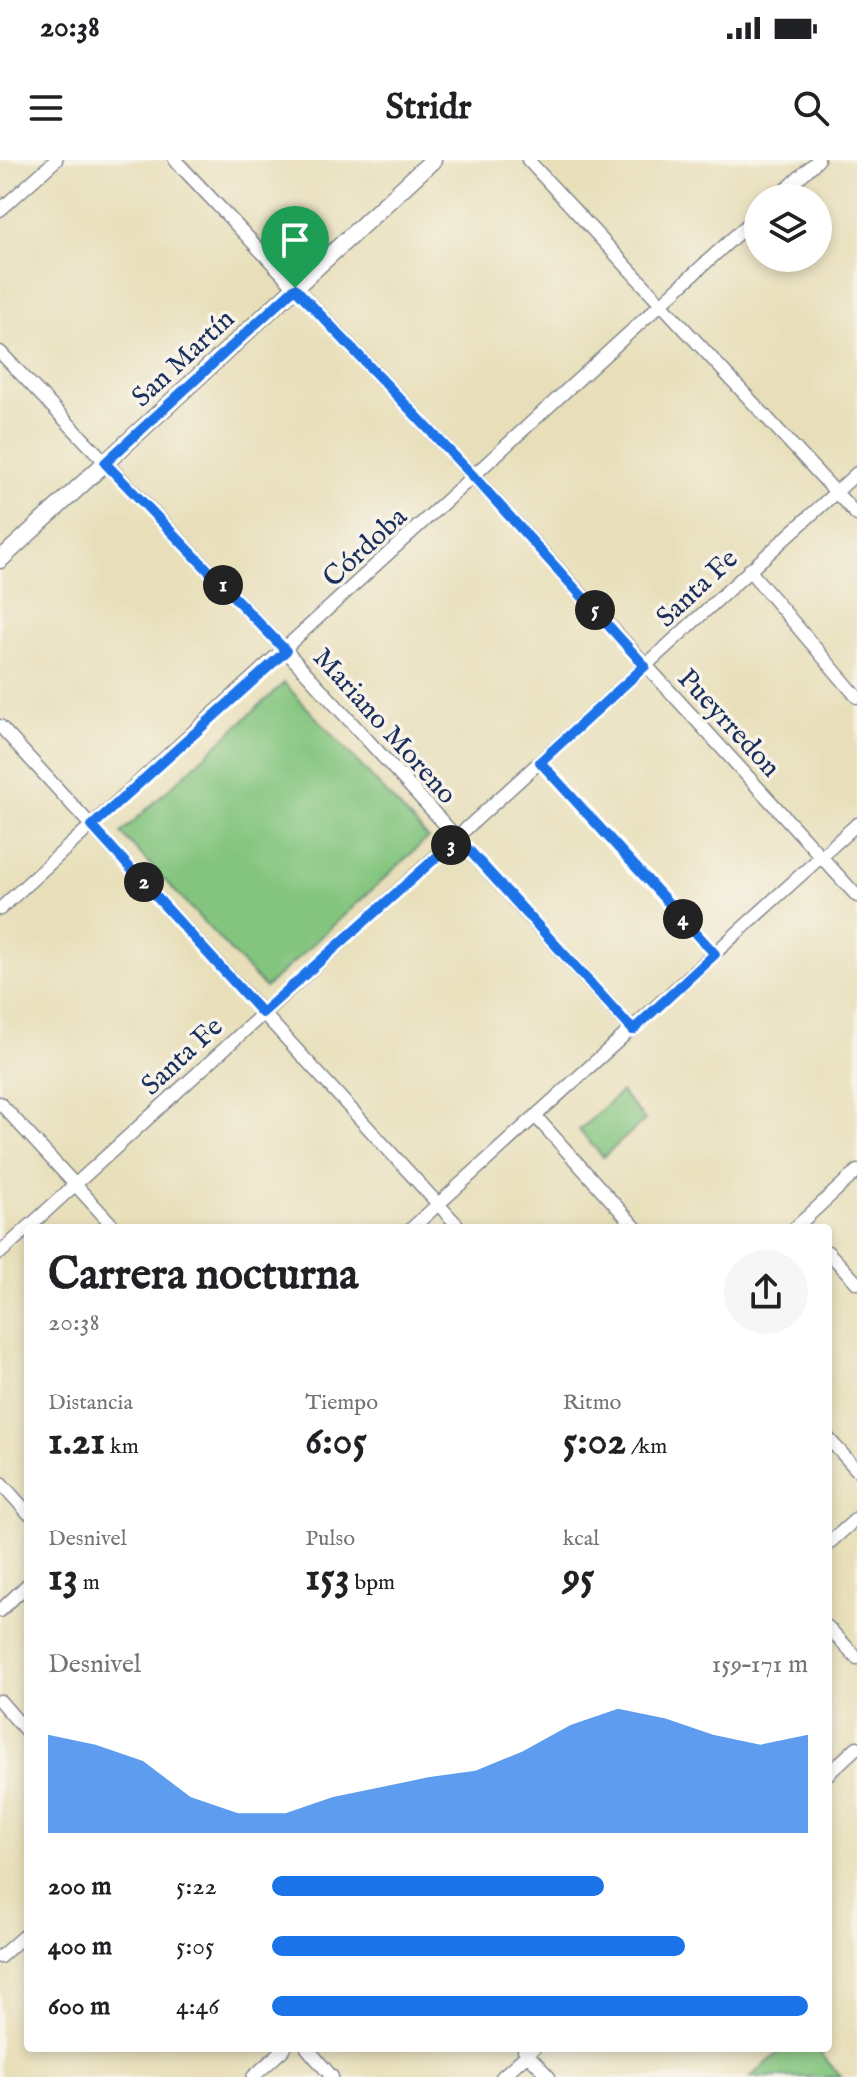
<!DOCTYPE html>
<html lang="es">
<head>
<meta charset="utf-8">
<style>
  body { margin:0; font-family:"IM FELL English",serif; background:#f6f6f6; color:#202124; height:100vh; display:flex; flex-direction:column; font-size:30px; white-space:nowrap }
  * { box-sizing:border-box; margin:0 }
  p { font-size:26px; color:#757577 }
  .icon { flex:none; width:44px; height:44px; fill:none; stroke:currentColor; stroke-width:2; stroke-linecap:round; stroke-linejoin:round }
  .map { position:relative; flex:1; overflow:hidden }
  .side { position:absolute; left:24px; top:1064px; width:808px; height:828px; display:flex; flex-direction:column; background:#fff; border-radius:8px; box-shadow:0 4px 12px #0003 }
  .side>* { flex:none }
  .controls { position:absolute; left:744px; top:24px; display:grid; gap:16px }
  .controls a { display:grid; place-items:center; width:88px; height:88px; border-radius:50%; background:#fff; box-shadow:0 4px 12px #0003; font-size:40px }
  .pin { position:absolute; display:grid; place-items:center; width:68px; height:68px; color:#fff; margin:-82px -34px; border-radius:50% 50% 50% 0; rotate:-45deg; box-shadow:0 0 8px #0007 }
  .pin .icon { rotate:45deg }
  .km { position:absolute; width:40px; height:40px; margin:-20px; border-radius:50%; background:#222; color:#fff; font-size:22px; line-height:40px; text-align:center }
  .round { display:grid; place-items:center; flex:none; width:84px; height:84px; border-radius:42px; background:#f6f6f6 }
  .overview { display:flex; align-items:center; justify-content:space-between; height:136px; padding:0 24px }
  h1 { font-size:44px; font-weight:700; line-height:60px }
  .stats { display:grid; grid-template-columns:repeat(3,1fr); gap:12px; height:136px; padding:8px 24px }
  .stats div { display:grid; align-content:center }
  .stats b { font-size:40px; font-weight:700 }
  .stats small { font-size:22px; font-weight:400 }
  .stats p { font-size:22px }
  .chart { height:224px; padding:16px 24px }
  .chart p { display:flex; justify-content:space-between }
  .chart svg { width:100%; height:144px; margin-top:8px; fill:#1a73e8; opacity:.7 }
  ul { padding:0 24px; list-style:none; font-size:26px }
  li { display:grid; grid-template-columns:128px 96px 1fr; align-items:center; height:60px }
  li i { height:20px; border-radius:10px; background:#1a73e8 }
  .status { display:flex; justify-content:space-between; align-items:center; height:56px; padding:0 40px; background:#fff; direction:ltr }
  .status svg { height:22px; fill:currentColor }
  header { display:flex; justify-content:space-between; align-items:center; height:104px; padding:0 24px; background:#fff; font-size:36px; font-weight:700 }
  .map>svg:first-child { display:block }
  .green { fill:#83c57e; stroke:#4f7a6e; stroke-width:2 }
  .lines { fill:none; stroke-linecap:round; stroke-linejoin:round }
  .service-casing { stroke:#82878c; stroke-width:9 }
  .minor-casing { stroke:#82878c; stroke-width:15 }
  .tertiary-casing { stroke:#82878c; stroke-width:19 }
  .service { stroke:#fff; stroke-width:6 }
  .minor { stroke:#fff; stroke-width:12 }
  .tertiary { stroke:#fff; stroke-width:16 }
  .route-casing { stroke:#fff; stroke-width:16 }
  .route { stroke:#1a73e8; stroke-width:10 }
  .labels { text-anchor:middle; stroke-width:7; stroke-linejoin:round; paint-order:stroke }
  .street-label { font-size:28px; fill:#1b2f5e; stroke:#f7f3e8 }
</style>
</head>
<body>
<div class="status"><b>20:38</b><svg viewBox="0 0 49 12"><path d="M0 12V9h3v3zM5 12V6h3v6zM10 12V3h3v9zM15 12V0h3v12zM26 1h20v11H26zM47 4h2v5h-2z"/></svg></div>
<header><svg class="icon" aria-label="menu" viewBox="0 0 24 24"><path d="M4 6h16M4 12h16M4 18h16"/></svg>Stridr<svg class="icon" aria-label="search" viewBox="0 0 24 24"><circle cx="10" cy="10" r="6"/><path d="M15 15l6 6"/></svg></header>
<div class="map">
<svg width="857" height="1917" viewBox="0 0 857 1917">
  <rect width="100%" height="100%" fill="#f7f3e8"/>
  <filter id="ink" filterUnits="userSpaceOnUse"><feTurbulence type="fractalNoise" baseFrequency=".0125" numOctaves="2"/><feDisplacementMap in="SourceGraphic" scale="16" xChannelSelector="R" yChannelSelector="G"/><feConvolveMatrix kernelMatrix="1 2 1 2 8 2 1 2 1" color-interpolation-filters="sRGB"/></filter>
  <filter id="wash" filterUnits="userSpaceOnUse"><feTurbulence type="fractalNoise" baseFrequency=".006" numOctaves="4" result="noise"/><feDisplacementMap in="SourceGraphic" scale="32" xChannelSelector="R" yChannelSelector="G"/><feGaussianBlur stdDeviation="1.8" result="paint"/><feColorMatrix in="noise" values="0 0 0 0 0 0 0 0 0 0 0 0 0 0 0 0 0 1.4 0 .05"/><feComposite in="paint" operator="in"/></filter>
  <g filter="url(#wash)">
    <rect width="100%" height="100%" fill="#e8dfba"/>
    <path class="green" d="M284 523 428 678 265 828 121 673Z
      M621 932 645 960 603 997 579 970Z
      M784 1888H816L841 1917H751Z"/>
  </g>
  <g filter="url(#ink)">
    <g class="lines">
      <defs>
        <path id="service" d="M540 602 715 794"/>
        <path id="minor" d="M175 0 474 317 857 736
          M528 0 857 355
          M777 38 818 0
          M0 50 56 0
          M0 192 286 491 633 870
          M749 410 857 537
          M0 566 460 1068
          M0 749 758 55
          M0 943 115 1068
          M537 958 636 1068
          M412 1068 857 664
          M795 1068 857 1011
          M828 1092 857 1123
          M0 1093 857 313
          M828 1278 857 1310
          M0 1322 28 1353
          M828 1384 857 1358
          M0 1451 28 1424
          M828 1467 857 1498
          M0 1541 28 1573
          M828 1614 857 1587
          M0 1797 28 1772
          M307 1888 332 1917
          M524 1890 549 1917
          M253 1917 285 1888
          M502 1917 534 1888"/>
        <path id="tertiary" d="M0 400 433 0"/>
      </defs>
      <use href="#service" class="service-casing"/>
      <use href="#minor" class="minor-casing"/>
      <use href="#tertiary" class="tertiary-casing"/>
      <use href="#service" class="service"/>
      <use href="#minor" class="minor"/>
      <use href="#tertiary" class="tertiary"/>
    </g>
  </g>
  <g class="lines" filter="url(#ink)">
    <defs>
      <path id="route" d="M295 128 474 317 645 506 540 602 715 794 633 870 458 678 262 853 92 666 286 491 105 303Z"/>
    </defs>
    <use href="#route" class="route-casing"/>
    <use href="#route" class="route"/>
  </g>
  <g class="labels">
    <g class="street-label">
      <text transform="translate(182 197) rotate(-43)" y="10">San Martín</text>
      <text transform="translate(364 386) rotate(-43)" y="10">Córdoba</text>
      <text transform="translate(696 427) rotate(-43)" y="10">Santa Fe</text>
      <text transform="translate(730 562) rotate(47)" y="10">Pueyrredon</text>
      <text transform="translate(386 565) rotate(48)" y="10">Mariano Moreno</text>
      <text transform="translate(181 895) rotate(-43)" y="10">Santa Fe</text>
    </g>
  </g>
</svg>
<div class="controls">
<a><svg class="icon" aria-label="layers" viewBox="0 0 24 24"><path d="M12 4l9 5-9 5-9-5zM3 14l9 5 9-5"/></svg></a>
</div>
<div class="pin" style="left:295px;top:128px;background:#1e9e55"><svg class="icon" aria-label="arrive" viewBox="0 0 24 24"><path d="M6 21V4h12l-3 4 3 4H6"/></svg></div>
<b class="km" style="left:223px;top:425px">1</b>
<b class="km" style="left:144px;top:722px">2</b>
<b class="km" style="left:451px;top:685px">3</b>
<b class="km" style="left:683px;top:759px">4</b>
<b class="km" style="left:595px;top:450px">5</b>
<section class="side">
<div class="overview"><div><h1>Carrera nocturna</h1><p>20:38</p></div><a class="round"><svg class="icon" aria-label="share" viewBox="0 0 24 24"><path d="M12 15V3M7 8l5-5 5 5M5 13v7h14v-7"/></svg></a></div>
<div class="stats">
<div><p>Distancia</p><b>1.21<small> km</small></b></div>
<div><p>Tiempo</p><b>6:05</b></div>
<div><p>Ritmo</p><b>5:02<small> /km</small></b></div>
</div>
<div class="stats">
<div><p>Desnivel</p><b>13<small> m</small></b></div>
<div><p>Pulso</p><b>153<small> bpm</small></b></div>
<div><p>kcal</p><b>95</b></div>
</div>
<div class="chart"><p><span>Desnivel</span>159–171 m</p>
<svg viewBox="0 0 160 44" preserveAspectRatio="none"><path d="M0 44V14L10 17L20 22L30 33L40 38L50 38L60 33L70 30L80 27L90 25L100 19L110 11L120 6L130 9L140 14L150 17L160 14V44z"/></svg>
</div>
<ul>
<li><b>200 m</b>5:22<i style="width:62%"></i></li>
<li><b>400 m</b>5:05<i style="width:77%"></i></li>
<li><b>600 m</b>4:46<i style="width:100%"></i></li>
</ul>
</section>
</div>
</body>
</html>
